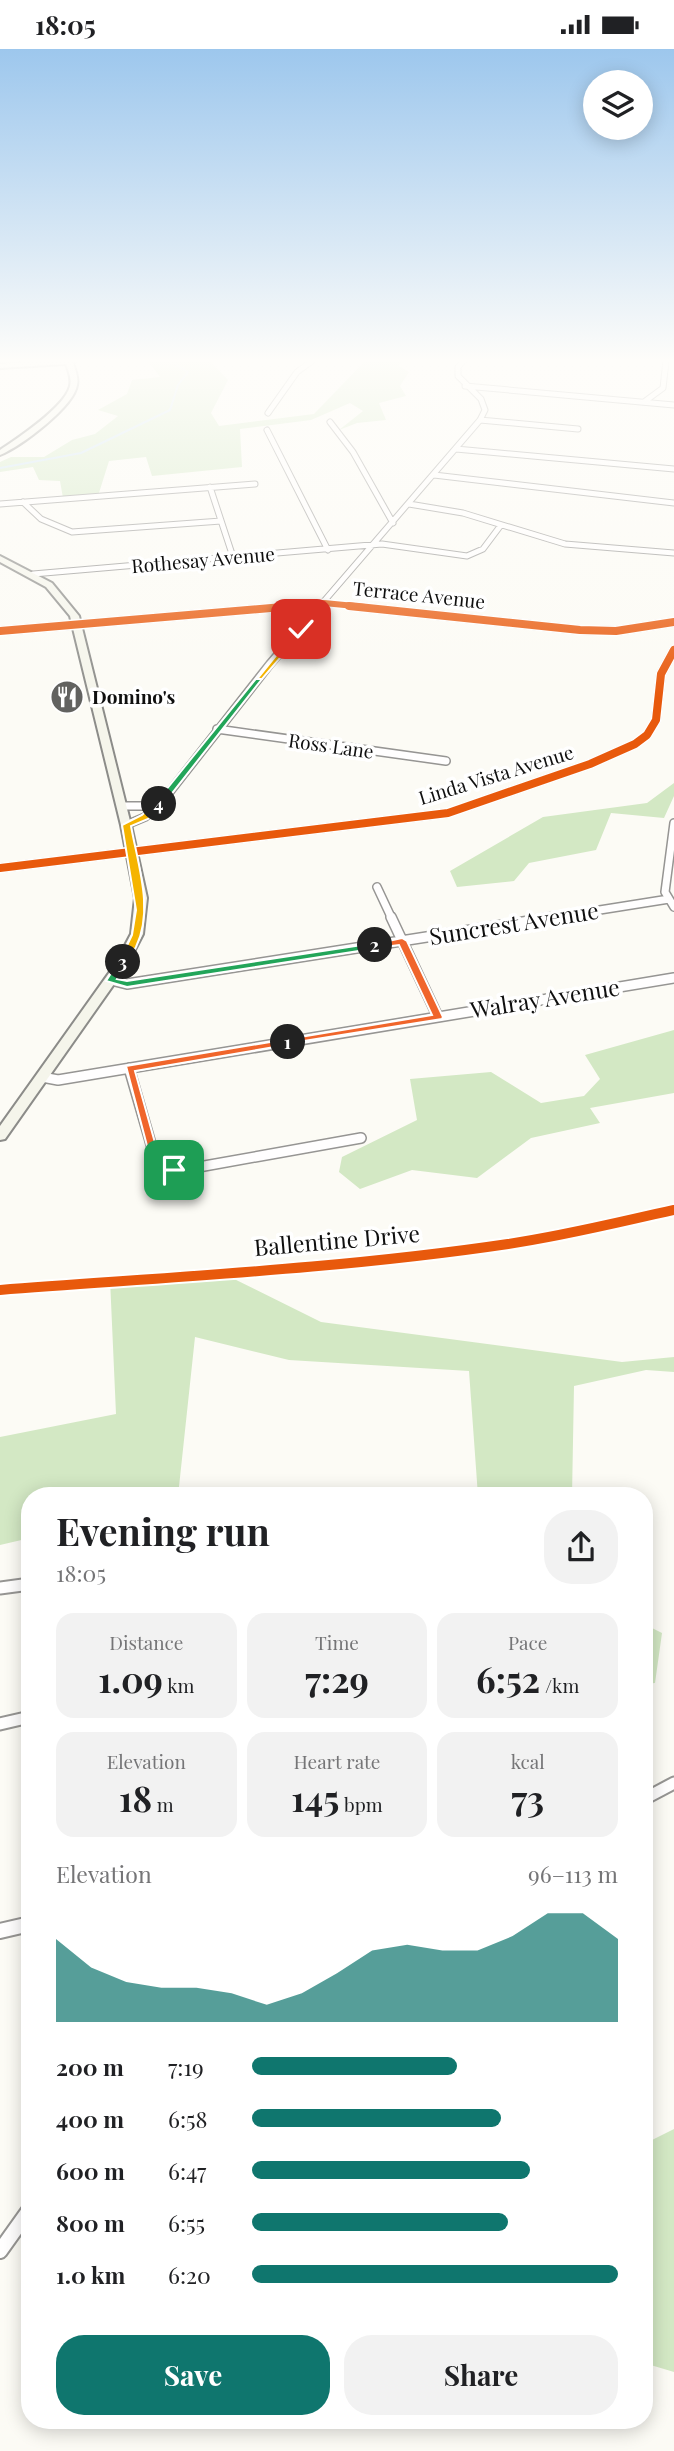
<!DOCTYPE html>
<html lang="en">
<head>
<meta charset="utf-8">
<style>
  body { margin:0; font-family:"Playfair Display",serif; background:#f2f2f2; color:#202124; height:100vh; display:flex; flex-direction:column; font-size:26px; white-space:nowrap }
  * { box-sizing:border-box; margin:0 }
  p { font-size:23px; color:#757577 }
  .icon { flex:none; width:38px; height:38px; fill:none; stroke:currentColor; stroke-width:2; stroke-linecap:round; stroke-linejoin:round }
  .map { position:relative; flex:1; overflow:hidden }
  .sheet { position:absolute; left:21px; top:1438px; width:632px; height:942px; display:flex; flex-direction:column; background:#fff; border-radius:28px; box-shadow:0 4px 18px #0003 }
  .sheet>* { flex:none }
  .controls { position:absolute; left:583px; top:21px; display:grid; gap:14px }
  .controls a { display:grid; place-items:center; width:70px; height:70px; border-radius:50%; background:#fff; box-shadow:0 4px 18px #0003; font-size:35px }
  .pin { position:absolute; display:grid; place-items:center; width:60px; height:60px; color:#fff; margin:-30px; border-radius:14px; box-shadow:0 4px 10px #0006 }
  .km { position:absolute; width:35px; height:35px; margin:-18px; border-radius:50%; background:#222; color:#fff; font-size:19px; line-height:35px; text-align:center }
  .round { display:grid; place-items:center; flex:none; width:74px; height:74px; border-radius:28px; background:#f2f2f2 }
  .headline { display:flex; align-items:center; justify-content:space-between; height:119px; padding:0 35px }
  h1 { font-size:38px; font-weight:700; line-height:52px }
  .metrics { display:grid; grid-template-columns:repeat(3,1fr); gap:10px; height:119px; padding:7px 35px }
  .metrics div { display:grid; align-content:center; border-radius:18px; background:#f2f2f2; text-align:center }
  .metrics b { font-size:35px; font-weight:700 }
  .metrics small { font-size:19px; font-weight:400 }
  .metrics p { font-size:19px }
  .chart { height:196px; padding:14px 35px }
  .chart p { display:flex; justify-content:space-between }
  .chart svg { width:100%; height:126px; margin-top:7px; fill:#0f766e; opacity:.7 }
  .action { display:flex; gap:14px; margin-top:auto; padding:14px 35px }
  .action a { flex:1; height:80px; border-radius:28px; background:#0f766e; color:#fff; font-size:28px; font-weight:700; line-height:80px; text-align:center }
  .action a+a { background:#f2f2f2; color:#202124 }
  ul { padding:0 35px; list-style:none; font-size:23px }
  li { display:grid; grid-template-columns:112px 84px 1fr; align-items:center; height:52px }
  li i { height:18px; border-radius:9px; background:#0f766e }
  .status { display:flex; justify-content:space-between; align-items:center; height:49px; padding:0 35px; background:#fff; direction:ltr }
  .status svg { height:19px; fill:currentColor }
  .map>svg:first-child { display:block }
  .forest { fill:#d3e8c4 }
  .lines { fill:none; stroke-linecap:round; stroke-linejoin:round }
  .stream { stroke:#cce3f5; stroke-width:2 }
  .street-far4-casing { stroke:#969593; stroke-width:7 }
  .street-far3-casing { stroke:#969593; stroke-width:10 }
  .street-far2-casing { stroke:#969593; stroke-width:12 }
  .street-far1-casing { stroke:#969593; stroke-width:15 }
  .street-casing { stroke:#969593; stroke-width:18 }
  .secondary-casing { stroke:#8c8c89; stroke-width:4 }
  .street-far4 { stroke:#fffefe; stroke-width:5 }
  .street-far3 { stroke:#fffefe; stroke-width:7 }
  .street-far2 { stroke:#fffefe; stroke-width:9 }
  .street-far1 { stroke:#fffefe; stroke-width:11 }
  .street { stroke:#fffefe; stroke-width:14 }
  .secondary { fill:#f5f5eb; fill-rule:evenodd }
  .cycleway-far2-casing { stroke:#fff; stroke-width:9 }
  .cycleway-far1-casing { stroke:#fff; stroke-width:11 }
  .cycleway-casing { stroke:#fff; stroke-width:14 }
  .cycleway-far2 { stroke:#e8590c; stroke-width:6 }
  .cycleway-far1 { stroke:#e8590c; stroke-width:8 }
  .cycleway { stroke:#e8590c; stroke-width:10 }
  .split-1 { fill:#f0652b; stroke:#fff; stroke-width:2 }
  .split-2 { fill:#f0652b; stroke:#fff; stroke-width:2 }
  .split-3 { fill:#22a559; stroke:#fff; stroke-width:2 }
  .split-4 { fill:#f5b400; stroke:#fff; stroke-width:2 }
  .split-5 { fill:#22a559; stroke:#fff; stroke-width:2 }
  .split-6 { fill:#f5b400; stroke:#fff; stroke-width:2 }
  .labels { text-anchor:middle; stroke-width:7; stroke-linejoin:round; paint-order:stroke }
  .far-street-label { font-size:19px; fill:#0f0f0f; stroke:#fff }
  .far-poi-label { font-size:19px; font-weight:bold; fill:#0f0f0f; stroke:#fff; text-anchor:start }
  .street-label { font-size:23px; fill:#0f0f0f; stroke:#fff }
</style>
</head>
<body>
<div class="status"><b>18:05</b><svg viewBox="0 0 49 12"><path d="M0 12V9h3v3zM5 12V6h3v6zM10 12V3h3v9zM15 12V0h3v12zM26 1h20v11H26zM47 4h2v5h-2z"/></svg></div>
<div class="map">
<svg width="674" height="2402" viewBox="0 0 674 2402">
  <rect width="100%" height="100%" fill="#fcfbf5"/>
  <path class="forest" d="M148 312H210L228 331 211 364 219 377 314 365 365 312H402L399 317 409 323 400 337 406 347 379 354 386 371 357 374 339 381 363 362 350 354 311 371 240 380 242 418 152 427 146 408 109 412 98 447 63 449 60 432 39 431 33 418 0 423V413L11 408H44L72 391 95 385 118 367 98 361 127 345 132 331 160 328Z
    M674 734V747L664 769 611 764 596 801 529 814 514 832 457 838 450 822 543 768 647 754Z
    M674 981V1044L590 1059 600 1074 531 1089 477 1129 412 1121 360 1140 339 1123 342 1108 417 1071 410 1030 491 1023 541 1054 584 1047 600 1030 585 1006Z
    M220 1223 321 1273 622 1313 674 1308V1323L646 1321 574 1337 572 1447H478L469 1322 289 1311 195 1288 178 1447H30V1489L0 1496V1388L116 1365 110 1230Z
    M644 1575 662 1584 655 1634 644 1635Z
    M674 2080V2323L644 2314V2095Z"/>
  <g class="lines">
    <path class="stream" d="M0 419 81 404 170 361 178 336 188 323 170 312"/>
    <defs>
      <path id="street-far4" d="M465 337 674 356
        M644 353 663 339 666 312
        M268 364 297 323 312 312
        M480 371 578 380
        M330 373 353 403 393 474
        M267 381 328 501
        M456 400 674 420
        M434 426 674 454
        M210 438 233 508
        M23 453 41 470 72 483 221 472
        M0 455 255 435
        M409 455 463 464 565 495 674 504
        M33 525 382 495 467 507 483 500 501 476
        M274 558 324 554 365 558
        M319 558 480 371 485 361 481 350 458 327V318L463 312"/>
      <path id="street-far3" d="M349 557 580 581 616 582 674 573
        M0 582 294 557
        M217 680 446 712
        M121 757H146L161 748
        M674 774 665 843 674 858
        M126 776 145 768 161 754 270 615 320 557
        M0 819 448 764 590 715 635 695 647 686 656 671 661 625 674 601
        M377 838 392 870
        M543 870 669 850"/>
      <path id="street-far2" d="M391 868 438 968
        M111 931 127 935 554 868
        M129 1019 155 1109 166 1119 182 1121 361 1089
        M42 1028 58 1031 674 929
        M0 1241C169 1228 339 1220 508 1195 564 1187 619 1173 674 1161"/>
      <path id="street-far1" d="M0 1539 30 1535
        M0 1675 30 1668
        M644 1750 674 1734"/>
      <path id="street" d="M0 1882 30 1875
        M0 2202 30 2160"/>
      <path id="secondary" d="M38 312H76L73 314C75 321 79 329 77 336 74 358 20 398 0 406V401C18 389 65 358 70 337 72 329 68 321 66 315L0 319V315Z
        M0 507 52 534 79 567 131 776 147 849 143 885 126 918 5 1090 0 1091V1077L114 917 131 885 135 849 121 776 70 567 46 538 0 513Z"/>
    </defs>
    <use href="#street-far4" class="street-far4-casing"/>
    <use href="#street-far3" class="street-far3-casing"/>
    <use href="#street-far2" class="street-far2-casing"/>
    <use href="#street-far1" class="street-far1-casing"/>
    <use href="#street" class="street-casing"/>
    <use href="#secondary" class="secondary-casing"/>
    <use href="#street-far4" class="street-far4"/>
    <use href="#street-far3" class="street-far3"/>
    <use href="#street-far2" class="street-far2"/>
    <use href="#street-far1" class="street-far1"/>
    <use href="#street" class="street"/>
    <use href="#secondary" class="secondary"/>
    <defs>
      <path id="cycleway-far2" d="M274 558 324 554 365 558"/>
      <path id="cycleway-far1" d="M349 557 580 581 616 582 674 573
        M0 582 294 557
        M0 819 448 764 590 715 635 695 647 686 656 671 661 625 674 601"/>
      <path id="cycleway" d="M0 1241C169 1228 339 1220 508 1195 564 1187 619 1173 674 1161"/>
    </defs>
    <use href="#cycleway-far2" class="cycleway-far2-casing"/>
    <use href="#cycleway-far1" class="cycleway-far1-casing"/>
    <use href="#cycleway" class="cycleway-casing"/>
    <use href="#cycleway-far2" class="cycleway-far2"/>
    <use href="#cycleway-far1" class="cycleway-far1"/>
    <use href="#cycleway" class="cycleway"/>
  </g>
  <linearGradient id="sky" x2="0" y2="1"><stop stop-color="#9dc7ed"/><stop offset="0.48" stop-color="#fefdfa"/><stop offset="1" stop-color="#fefdfa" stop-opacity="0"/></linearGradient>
  <rect width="674" height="649" fill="url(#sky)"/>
  <path class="split-1" d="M288 990 293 993 292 995 135 1022 159 1108 179 1121 174 1125 162 1122 151 1112 126 1017Z"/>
  <path class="split-2" d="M402 889 407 892 443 968 442 970 285 995 283 993 288 990 432 966 399 896 375 899 370 896Z"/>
  <path class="split-3" d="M375 894H378V899L127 938 106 932 120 910H123L128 913 117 930 127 932Z"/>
  <path class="split-4" d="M156 753 163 755 148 770 131 777C138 816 154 861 136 898 132 905 130 912 123 915L119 913 132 886 136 861 122 776 142 766Z"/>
  <path class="split-5" d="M259 626 262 630 162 757H156V753Z"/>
  <path class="split-6" d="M299 578 305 580 262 630H257Z"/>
  <defs>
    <symbol id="restaurant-disc" viewBox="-11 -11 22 22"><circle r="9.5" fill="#626260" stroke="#fff"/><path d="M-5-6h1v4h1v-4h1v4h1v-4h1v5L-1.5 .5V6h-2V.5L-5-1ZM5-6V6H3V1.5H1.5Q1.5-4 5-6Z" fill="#fff"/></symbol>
  </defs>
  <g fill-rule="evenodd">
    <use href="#restaurant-disc" x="48" y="629" width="38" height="38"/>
  </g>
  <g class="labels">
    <g class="far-street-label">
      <text transform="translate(203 511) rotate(-5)" y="7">Rothesay Avenue</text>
      <text transform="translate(419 546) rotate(6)" y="7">Terrace Avenue</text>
      <text transform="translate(331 697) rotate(8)" y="7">Ross Lane</text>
      <text transform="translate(496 726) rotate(-17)" y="7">Linda Vista Avenue</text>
    </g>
    <g class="far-poi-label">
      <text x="92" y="655">Domino's</text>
    </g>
    <g class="street-label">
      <text transform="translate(514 875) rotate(-9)" y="8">Suncrest Avenue</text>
      <text transform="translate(545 950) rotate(-9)" y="8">Walray Avenue</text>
      <text transform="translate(337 1192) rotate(-5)" y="8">Ballentine Drive</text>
    </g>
  </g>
</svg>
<div class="controls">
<a><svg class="icon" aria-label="layers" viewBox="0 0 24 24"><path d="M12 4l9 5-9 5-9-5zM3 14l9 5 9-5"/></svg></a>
</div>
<div class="pin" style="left:174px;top:1121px;background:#1e9e55"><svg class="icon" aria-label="arrive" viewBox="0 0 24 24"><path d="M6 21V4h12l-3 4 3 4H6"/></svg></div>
<div class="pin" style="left:301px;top:580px;background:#d93025"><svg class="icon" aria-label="check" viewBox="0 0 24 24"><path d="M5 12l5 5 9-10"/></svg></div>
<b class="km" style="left:288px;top:993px">1</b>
<b class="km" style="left:375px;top:896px">2</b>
<b class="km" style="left:123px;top:913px">3</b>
<b class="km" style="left:159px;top:755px">4</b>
<section class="sheet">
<div class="headline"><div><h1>Evening run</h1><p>18:05</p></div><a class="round"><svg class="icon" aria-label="share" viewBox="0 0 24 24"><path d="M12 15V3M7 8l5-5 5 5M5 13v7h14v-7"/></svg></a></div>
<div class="metrics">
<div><p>Distance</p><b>1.09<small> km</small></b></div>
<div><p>Time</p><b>7:29</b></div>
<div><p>Pace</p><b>6:52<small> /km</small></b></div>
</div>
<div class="metrics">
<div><p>Elevation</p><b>18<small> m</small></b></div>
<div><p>Heart rate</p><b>145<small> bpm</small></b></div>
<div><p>kcal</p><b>73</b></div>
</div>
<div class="chart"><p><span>Elevation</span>96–113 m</p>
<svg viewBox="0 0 160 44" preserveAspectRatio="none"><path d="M0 44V15L10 25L20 30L30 32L40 32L50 34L60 38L70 34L80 27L90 19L100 17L110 19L120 19L130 14L140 6L150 6L160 15V44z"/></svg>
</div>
<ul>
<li><b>200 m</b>7:19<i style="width:56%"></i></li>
<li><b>400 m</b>6:58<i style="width:68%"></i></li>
<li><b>600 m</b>6:47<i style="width:76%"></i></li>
<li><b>800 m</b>6:55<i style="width:70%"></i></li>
<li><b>1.0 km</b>6:20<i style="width:100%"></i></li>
</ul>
<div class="action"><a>Save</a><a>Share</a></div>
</section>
</div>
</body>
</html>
